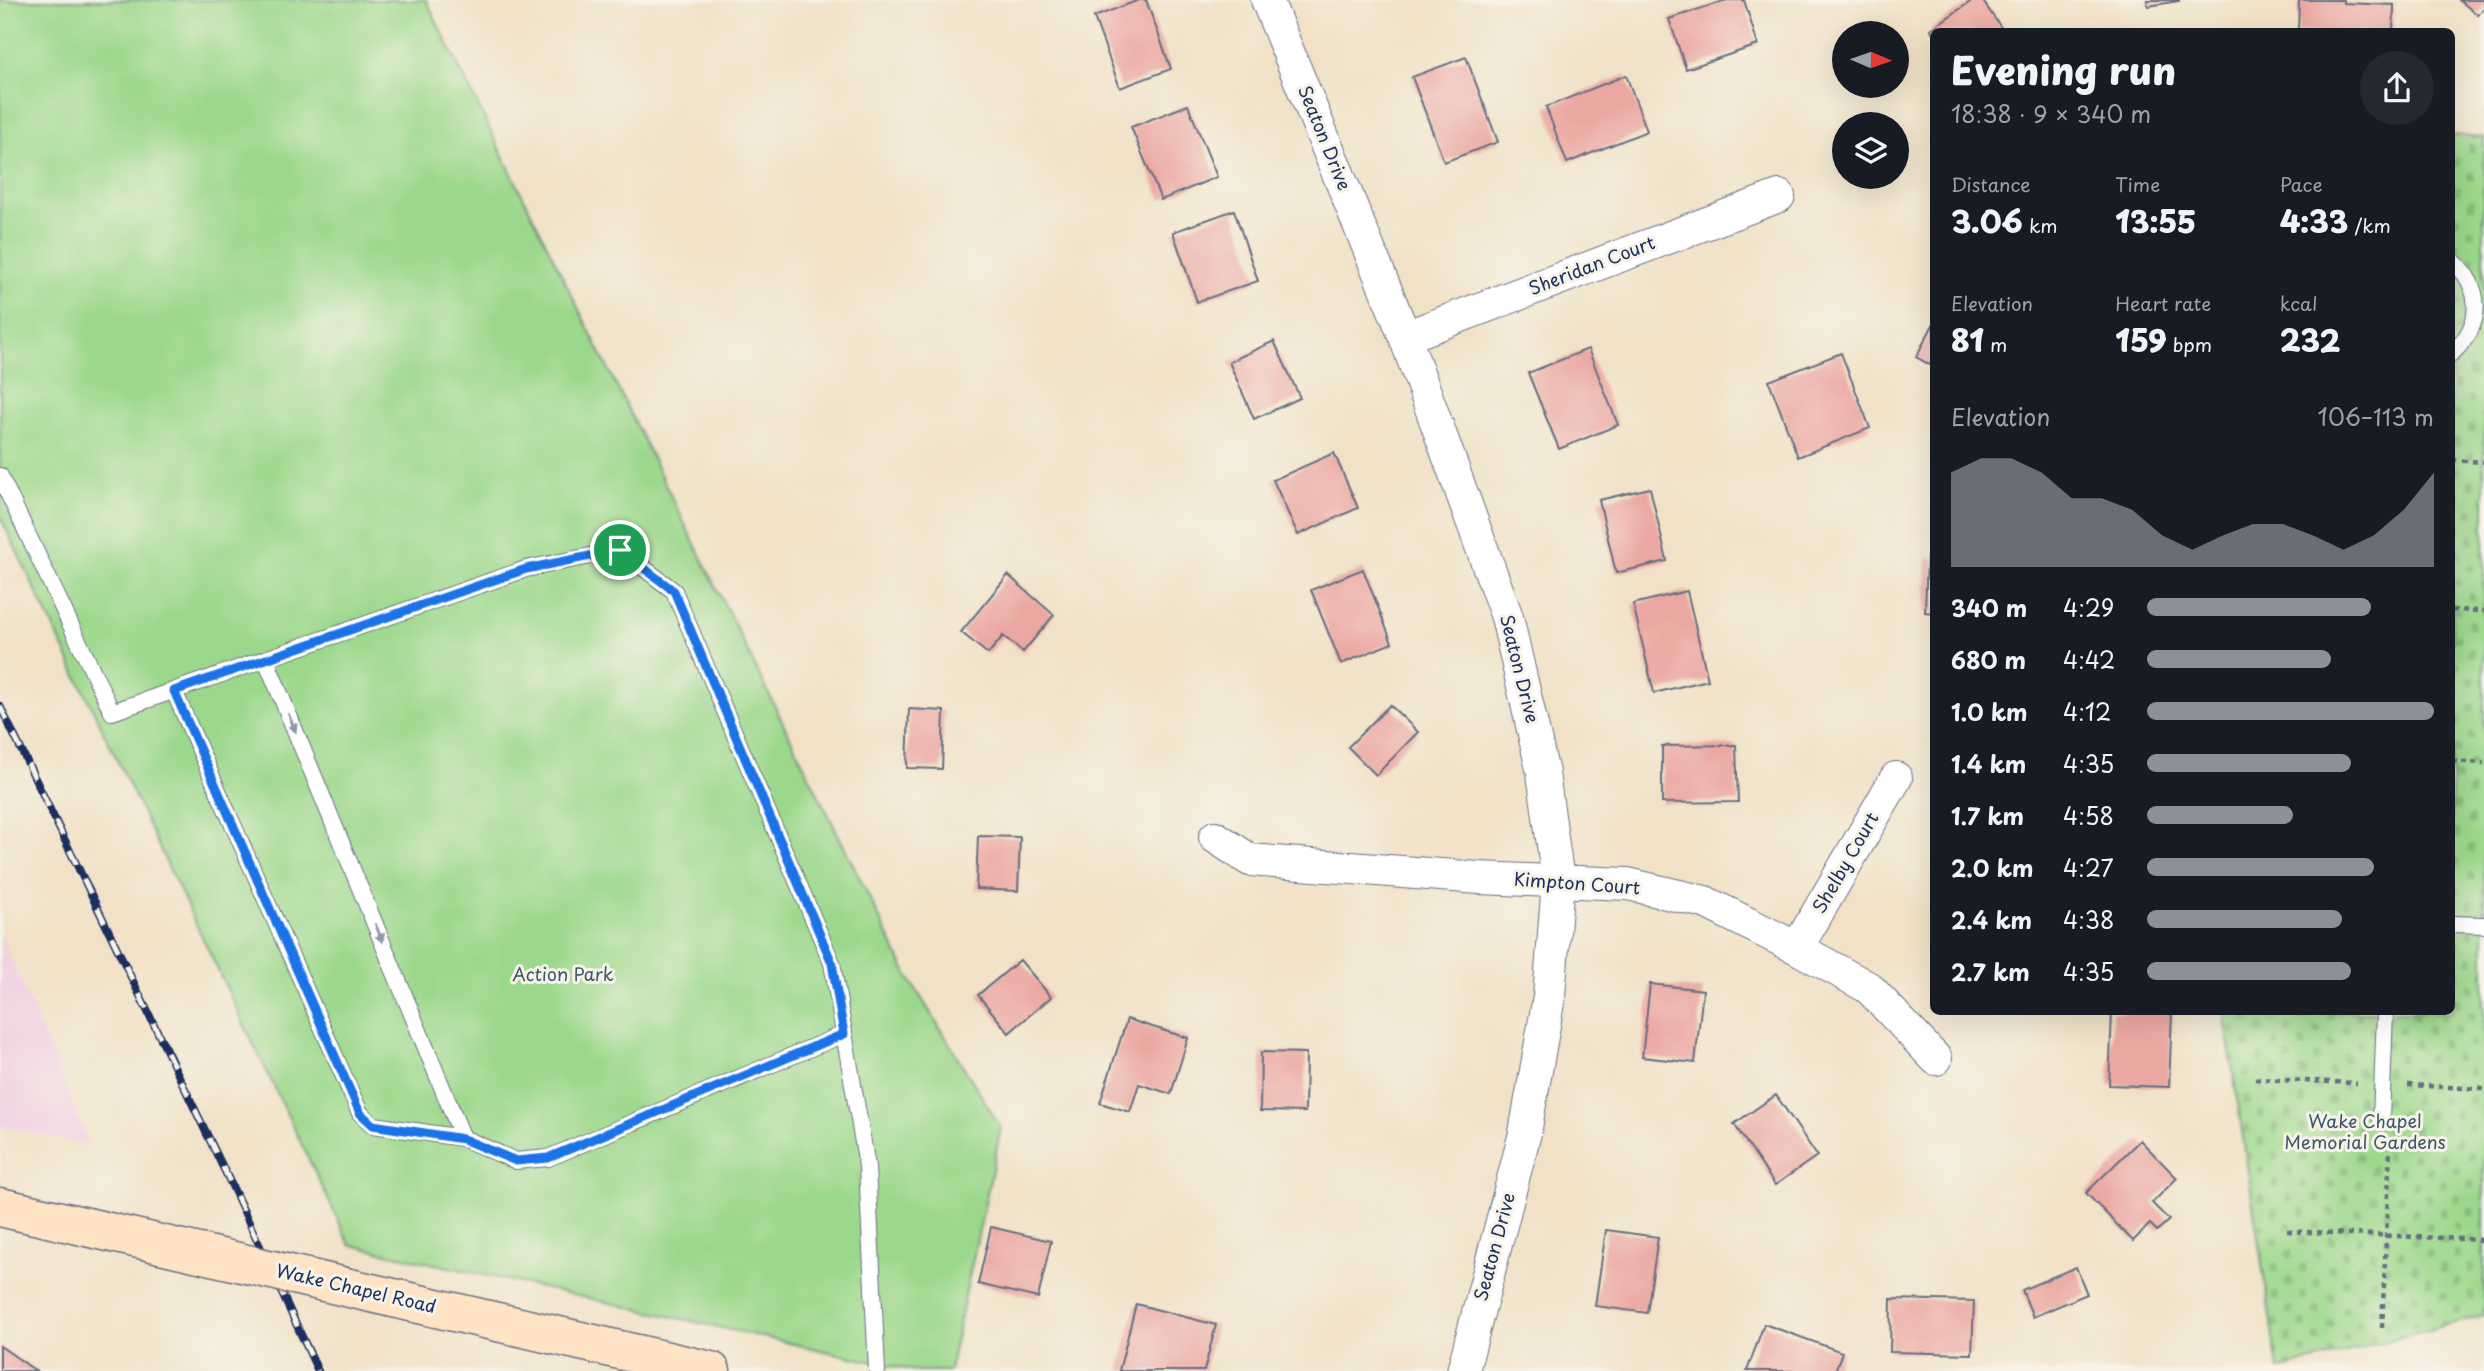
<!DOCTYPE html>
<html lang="en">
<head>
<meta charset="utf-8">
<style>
  body { margin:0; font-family:"Playpen Sans",sans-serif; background:#242831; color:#f1f3f6; height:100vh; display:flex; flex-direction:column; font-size:26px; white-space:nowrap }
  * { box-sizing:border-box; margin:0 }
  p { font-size:23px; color:#9ea1a6 }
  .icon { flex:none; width:38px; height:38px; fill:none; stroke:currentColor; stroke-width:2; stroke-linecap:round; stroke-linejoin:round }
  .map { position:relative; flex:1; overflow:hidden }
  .side { position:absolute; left:1930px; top:28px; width:525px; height:987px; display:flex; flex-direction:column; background:#171b24; border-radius:10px; box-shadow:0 7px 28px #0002 }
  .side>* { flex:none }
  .needle { width:46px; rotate:92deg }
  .buttons { position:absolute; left:1832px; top:21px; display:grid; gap:14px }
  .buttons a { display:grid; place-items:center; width:77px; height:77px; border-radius:50%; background:#171b24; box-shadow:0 7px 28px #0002; font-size:35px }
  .pin { position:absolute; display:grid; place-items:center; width:60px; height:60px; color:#fff; margin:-30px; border:4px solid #fff; border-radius:50%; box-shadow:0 2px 7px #0007 }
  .round { display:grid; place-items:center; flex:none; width:74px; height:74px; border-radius:37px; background:#242831 }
  .overview { display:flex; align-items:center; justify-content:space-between; height:119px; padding:0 21px }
  h1 { font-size:38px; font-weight:800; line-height:52px }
  .stats { display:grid; grid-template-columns:repeat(3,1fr); gap:10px; height:119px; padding:7px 21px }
  .stats div { display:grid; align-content:center }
  .stats b { font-size:30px; font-weight:800 }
  .stats small { font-size:19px; font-weight:400 }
  .stats p { font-size:19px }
  .chart { height:196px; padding:14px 21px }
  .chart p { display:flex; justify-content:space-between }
  .chart svg { width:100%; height:126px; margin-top:7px; fill:#8c9099; opacity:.7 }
  ul { padding:0 21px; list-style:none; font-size:23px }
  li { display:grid; grid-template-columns:112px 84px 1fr; align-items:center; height:52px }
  li i { height:18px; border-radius:9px; background:#8c9099 }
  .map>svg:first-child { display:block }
  .built { fill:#f2cfe1 }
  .cemetery { fill:url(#cemetery-stones); stroke:#5c8474; stroke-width:2 }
  .park { fill:#9cd88b; stroke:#5c8474; stroke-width:2 }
  .building { fill:#eba8a2 }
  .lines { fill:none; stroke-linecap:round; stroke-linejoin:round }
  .service-casing { stroke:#666e83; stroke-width:18 }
  .minor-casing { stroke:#666e83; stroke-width:34 }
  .secondary-casing { stroke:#666e83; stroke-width:41 }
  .path { stroke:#666e83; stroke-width:4.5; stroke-dasharray:5 5; stroke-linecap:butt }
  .service { stroke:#fff; stroke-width:16 }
  .minor { stroke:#fff; stroke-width:32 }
  .secondary { stroke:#fee4c5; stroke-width:38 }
  .rail-casing { stroke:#1b2f5e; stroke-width:8 }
  .rail { stroke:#f7f3e8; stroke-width:5; stroke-dasharray:16; stroke-linecap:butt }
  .secondary-bridge-casing { stroke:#666e83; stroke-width:41; stroke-linecap:butt }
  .secondary-bridge { stroke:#fee4c5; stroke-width:38 }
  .oneway { fill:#8d97ae }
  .route-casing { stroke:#fff; stroke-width:14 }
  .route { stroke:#1a73e8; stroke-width:9 }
  .labels { text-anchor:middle; stroke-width:6; stroke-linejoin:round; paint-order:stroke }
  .street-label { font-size:18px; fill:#1b2f5e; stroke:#f7f3e8 }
  .park-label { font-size:18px; fill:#3b5969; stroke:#f7f3e8 }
</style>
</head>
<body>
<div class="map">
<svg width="2484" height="1371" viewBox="0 0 2484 1371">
  <defs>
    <pattern id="cemetery-stones" width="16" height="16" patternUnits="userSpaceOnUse" patternTransform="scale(1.75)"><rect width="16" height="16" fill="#9cd88b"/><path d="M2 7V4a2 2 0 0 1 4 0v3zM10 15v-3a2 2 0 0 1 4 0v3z" fill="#86ba7a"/></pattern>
  </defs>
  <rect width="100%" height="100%" fill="#f7f3e8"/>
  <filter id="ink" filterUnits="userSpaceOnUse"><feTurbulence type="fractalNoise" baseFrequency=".0143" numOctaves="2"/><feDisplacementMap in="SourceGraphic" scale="14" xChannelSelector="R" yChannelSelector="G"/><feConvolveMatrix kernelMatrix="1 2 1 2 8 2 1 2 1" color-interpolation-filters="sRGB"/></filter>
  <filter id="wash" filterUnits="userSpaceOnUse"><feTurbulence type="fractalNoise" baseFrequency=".00686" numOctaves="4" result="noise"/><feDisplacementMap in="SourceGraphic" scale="28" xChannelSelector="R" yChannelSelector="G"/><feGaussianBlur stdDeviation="1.57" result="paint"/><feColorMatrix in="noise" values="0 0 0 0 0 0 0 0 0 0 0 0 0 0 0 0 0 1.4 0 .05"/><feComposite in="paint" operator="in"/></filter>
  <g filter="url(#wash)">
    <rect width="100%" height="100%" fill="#f1e2c7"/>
    <path class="built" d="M0 932 90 1146 0 1126Z"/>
    <path class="cemetery" d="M2452 135 2484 137V1315L2278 1370 2224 1012H2452Z"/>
    <path class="park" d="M0 0H426L908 976 1001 1128 949 1371H915L350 1245 0 516Z"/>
    <g id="blocks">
      <path class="building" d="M1139 0H1146L1171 69 1120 88 1094 17Z
        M1727 0H1744L1758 45 1686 69 1669 19Z
        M1973 0H1982L2004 32H1932L1931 29Z
        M2147 0H2179V1L2148 6Z
        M2299 0H2343V3L2394 5 2393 32H2298Z
        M2459 0H2484V8L2478 15Z
        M1466 57 1498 142 1444 162 1412 77Z
        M1626 75 1647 131 1567 163 1546 107Z
        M1188 105 1217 177 1161 200 1131 127Z
        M1234 210 1258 281 1197 302 1173 232Z
        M1934 323V367L1916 357Z
        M1274 341 1300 398 1254 419 1229 362Z
        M1588 349 1618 425 1559 449 1528 373Z
        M1841 353 1870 428 1798 457 1769 381Z
        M1334 453 1358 508 1298 535 1273 480Z
        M1650 488 1667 561 1616 573 1599 500Z
        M1927 557 1934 558V613L1925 612Z
        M1363 569 1392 643 1341 664 1311 590Z
        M1008 575 1054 615 1023 652 1003 636 988 654 961 632Z
        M1687 591 1708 680 1654 693 1633 604Z
        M1390 705 1418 732 1376 775 1348 747Z
        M909 709 944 711 942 769 907 768Z
        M1736 745 1738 802 1662 803V746Z
        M978 836 1020 837 1018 891 976 889Z
        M1020 960 1051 997 1009 1033 978 995Z
        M1650 984 1703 990 1695 1063 1642 1057Z
        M2112 1012H2172L2169 1087 2109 1085Z
        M1127 1019 1188 1038 1171 1094 1139 1084 1130 1112 1100 1103Z
        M1261 1052 1306 1053 1305 1112 1260 1111Z
        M1776 1095 1817 1156 1775 1185 1734 1124Z
        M2140 1140 2177 1178 2152 1203 2169 1220 2157 1231 2150 1224 2133 1241 2086 1193Z
        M991 1227 1051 1241 1038 1298 978 1284Z
        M1606 1230 1658 1237 1647 1313 1595 1306Z
        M2076 1267 2087 1294 2033 1317 2022 1290Z
        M1891 1299 1974 1301 1972 1354 1890 1352Z
        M1136 1304 1216 1325 1204 1371H1119Z
        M1764 1324 1842 1352 1835 1371H1747Z
        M0 1346 36 1371H0Z"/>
    </g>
  </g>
  <g filter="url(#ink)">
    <use href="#blocks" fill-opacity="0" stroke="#666e83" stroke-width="2"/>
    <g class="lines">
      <defs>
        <path id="service" d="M2452 260C2483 288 2484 324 2452 353
          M0 476 112 712 526 569 620 550 674 591 832 963 867 1166 877 1371
          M266 660 463 1138
          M174 691 360 1113 373 1125 463 1138 516 1161 548 1158 844 1034
          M2452 924 2484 925
          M2381 1121 2385 1012"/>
        <path id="minor" d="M1267 0 1405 337 1507 617 1543 773 1558 881 1549 997 1525 1133 1463 1371
          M1405 337 1779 196
          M1215 837 1250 860 1479 878 1628 884 1705 902 1797 948 1869 988 1936 1059
          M1797 948 1896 778"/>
        <path id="secondary" d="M0 1207 87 1227
          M393 1298 711 1371"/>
      </defs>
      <use href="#service" class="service-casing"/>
      <use href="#minor" class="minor-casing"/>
      <use href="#secondary" class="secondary-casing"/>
      <path class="path" d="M2452 460 2484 462
        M2452 610 2484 611
        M2452 761 2484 763
        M2255 1079 2357 1083
        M2408 1085 2484 1089
        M2287 1231 2484 1240
        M2382 1328 2390 1148"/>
      <use href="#service" class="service"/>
      <use href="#minor" class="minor"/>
      <use href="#secondary" class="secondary"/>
      <defs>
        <path id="rail" d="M0 706 232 1186 318 1371"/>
      </defs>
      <use href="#rail" class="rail-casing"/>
      <use href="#rail" class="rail"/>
      <defs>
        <path id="secondary-bridge" d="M87 1227 393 1298"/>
      </defs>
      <use href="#secondary-bridge" class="secondary-bridge-casing"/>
      <use href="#secondary-bridge" class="secondary-bridge"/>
    </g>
    <defs><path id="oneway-solid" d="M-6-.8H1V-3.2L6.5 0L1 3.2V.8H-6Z" transform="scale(1.75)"/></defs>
    <g class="oneway">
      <use href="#oneway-solid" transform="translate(292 723) rotate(68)"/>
      <use href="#oneway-solid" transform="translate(379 933) rotate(68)"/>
    </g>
  </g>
  <g class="lines" filter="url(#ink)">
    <defs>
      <path id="route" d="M620 550 674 591 832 963 844 1034 548 1158 516 1161 463 1139 373 1125 360 1113 174 691 526 569Z"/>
    </defs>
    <use href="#route" class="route-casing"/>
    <use href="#route" class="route"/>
  </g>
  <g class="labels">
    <g class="street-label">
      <text transform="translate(1324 138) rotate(68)" y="6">Seaton Drive</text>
      <text transform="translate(1592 266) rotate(-21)" y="6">Sheridan Court</text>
      <text transform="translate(1519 669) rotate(76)" y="6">Seaton Drive</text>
      <text transform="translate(1846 863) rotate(-60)" y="6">Shelby Court</text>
      <text transform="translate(1577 884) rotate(4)" y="6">Kimpton Court</text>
      <text transform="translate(1495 1247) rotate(-75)" y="6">Seaton Drive</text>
      <text transform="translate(356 1289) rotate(13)" y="6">Wake Chapel Road</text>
    </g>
    <g class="park-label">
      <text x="563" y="981">Action Park</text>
      <text x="2365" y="1128">Wake Chapel<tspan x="2365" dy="21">Memorial Gardens</tspan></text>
    </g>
  </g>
</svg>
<div class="buttons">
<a><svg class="needle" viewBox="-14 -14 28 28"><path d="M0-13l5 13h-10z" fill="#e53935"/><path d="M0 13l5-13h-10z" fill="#9ea1a6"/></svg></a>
<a><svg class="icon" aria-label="layers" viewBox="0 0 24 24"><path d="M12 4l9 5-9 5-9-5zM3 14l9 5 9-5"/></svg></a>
</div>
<div class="pin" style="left:620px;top:550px;background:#1e9e55"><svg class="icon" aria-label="arrive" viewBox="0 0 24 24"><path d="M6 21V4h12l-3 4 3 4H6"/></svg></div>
<section class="side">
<div class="overview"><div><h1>Evening run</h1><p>18:38 · 9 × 340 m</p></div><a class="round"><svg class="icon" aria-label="share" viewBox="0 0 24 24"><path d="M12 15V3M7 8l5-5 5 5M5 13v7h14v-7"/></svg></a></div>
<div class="stats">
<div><p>Distance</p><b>3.06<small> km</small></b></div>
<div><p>Time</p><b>13:55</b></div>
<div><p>Pace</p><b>4:33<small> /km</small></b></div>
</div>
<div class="stats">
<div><p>Elevation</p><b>81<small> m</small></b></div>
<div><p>Heart rate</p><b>159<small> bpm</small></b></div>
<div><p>kcal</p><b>232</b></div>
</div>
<div class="chart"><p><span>Elevation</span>106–113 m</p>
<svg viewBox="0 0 160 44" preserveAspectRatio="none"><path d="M0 44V11L10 6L20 6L30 11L40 20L50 20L60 24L70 33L80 38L90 33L100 29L110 29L120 33L130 38L140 33L150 24L160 11V44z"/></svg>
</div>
<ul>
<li><b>340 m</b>4:29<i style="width:78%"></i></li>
<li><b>680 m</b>4:42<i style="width:64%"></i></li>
<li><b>1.0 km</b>4:12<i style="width:100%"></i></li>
<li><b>1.4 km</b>4:35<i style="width:71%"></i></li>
<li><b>1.7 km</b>4:58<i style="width:51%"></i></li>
<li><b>2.0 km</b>4:27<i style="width:79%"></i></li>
<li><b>2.4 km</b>4:38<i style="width:68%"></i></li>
<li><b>2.7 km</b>4:35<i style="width:71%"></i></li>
</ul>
</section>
</div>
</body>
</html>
